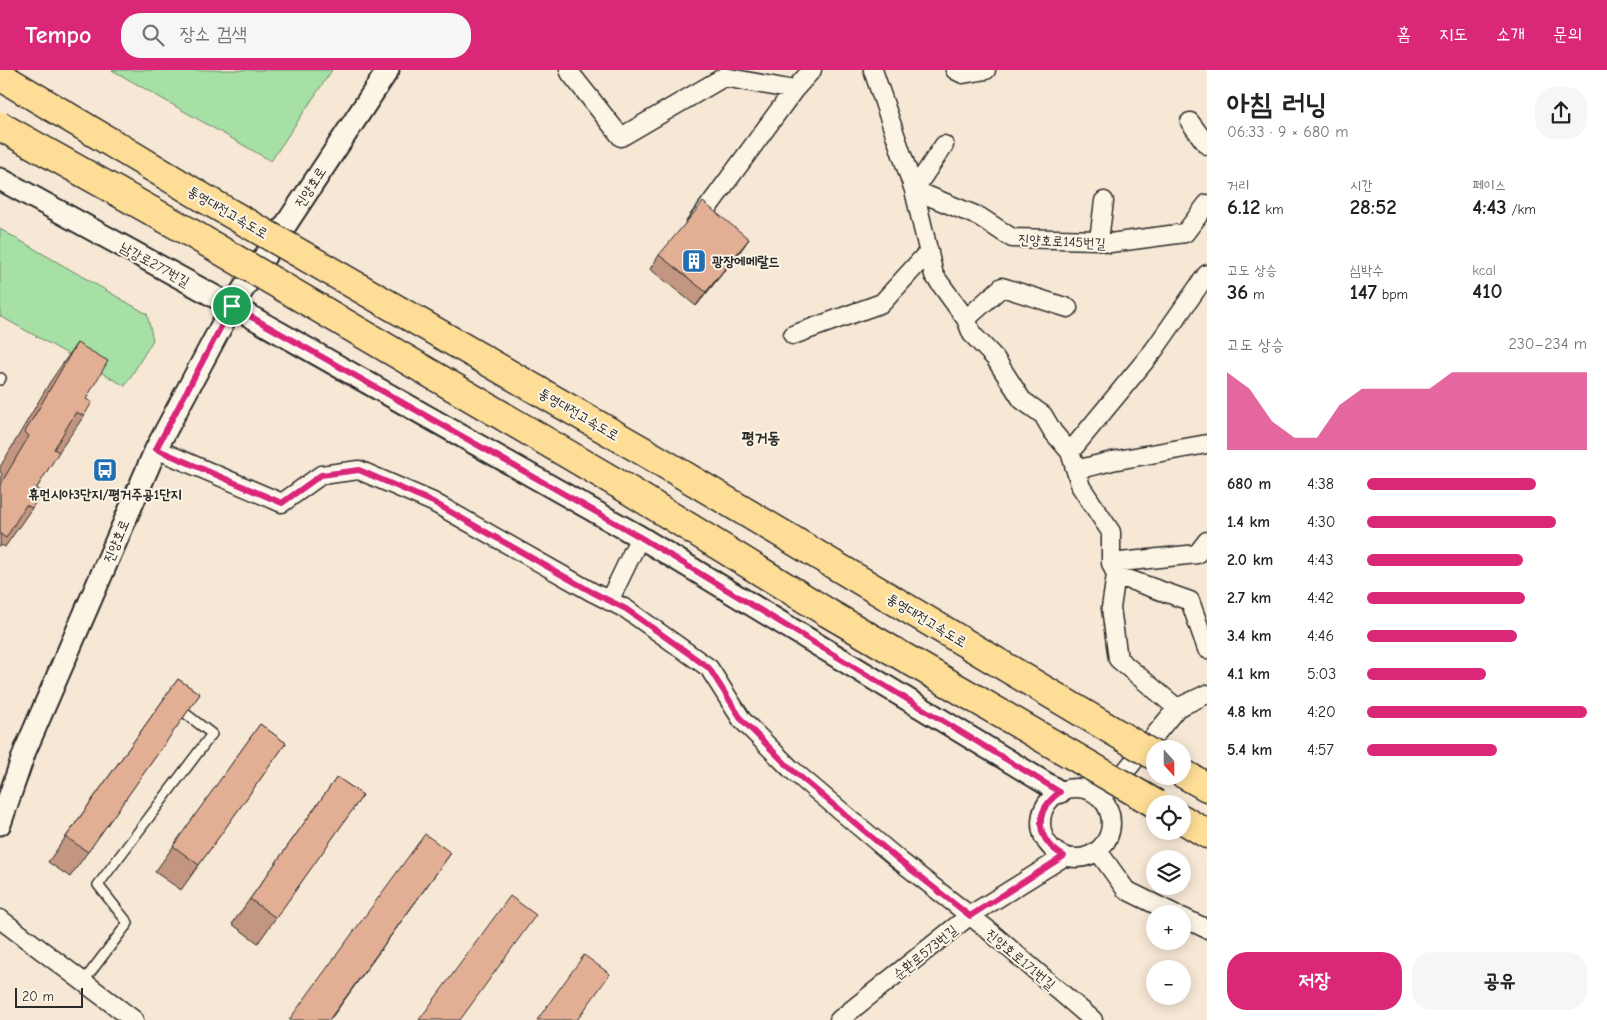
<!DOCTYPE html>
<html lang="ko">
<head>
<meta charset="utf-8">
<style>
  body { margin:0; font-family:"Comic Neue","Poor Story",sans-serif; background:#f6f6f6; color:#222; height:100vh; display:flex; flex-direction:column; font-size:19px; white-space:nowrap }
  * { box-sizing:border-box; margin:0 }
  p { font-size:16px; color:#767676 }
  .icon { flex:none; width:28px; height:28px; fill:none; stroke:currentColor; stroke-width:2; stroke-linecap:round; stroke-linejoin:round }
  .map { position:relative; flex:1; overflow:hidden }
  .drawer { display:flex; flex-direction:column; background:#fff; width:400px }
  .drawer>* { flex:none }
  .needle { width:32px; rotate:159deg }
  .tools { position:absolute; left:1146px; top:670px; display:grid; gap:10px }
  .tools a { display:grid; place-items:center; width:45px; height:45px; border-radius:50%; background:#fff; box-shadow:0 2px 12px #0003; font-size:25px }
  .scale { position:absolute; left:15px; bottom:12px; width:68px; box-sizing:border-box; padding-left:5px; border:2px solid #2b2b2b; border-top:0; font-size:14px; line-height:18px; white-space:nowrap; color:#2b2b2b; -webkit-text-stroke:4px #fcf5e5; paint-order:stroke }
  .pin { position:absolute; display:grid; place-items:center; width:42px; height:42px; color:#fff; margin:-21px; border:2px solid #fff; border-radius:50%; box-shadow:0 1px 5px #0007 }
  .round { display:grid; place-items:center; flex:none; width:52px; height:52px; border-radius:20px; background:#f6f6f6 }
  .summary { display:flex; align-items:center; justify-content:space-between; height:85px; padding:0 20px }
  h1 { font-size:28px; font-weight:700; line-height:38px }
  .metrics { display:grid; grid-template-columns:repeat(3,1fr); gap:8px; height:85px; padding:5px 20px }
  .metrics div { display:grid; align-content:center }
  .metrics b { font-size:21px; font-weight:700 }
  .metrics small { font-size:14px; font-weight:400 }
  .metrics p { font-size:14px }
  .chart { height:140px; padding:10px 20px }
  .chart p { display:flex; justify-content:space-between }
  .chart svg { width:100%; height:90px; margin-top:5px; fill:#db2777; opacity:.7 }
  .cta { display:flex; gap:10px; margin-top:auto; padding:10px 20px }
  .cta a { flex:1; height:58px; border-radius:20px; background:#db2777; color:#fff; font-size:20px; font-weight:700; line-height:58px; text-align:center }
  .cta a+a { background:#f6f6f6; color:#222 }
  ul { padding:0 20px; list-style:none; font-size:16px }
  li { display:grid; grid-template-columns:80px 60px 1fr; align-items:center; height:38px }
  li i { height:12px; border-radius:6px; background:#db2777 }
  header { display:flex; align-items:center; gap:30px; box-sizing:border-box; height:70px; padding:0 25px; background:#db2777; color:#fff }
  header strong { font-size:24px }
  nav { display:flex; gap:28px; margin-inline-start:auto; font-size:18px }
  .search { width:350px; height:45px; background:#f6f6f6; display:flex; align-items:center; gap:12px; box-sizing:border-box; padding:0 18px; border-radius:20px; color:#767676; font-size:19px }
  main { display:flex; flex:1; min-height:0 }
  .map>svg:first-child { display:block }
  .green { fill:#a6e0a5; stroke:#688668 }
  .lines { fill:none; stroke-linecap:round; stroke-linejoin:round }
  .service-casing { stroke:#2b2b2b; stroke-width:12 }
  .minor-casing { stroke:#2b2b2b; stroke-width:21 }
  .tertiary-casing { stroke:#2b2b2b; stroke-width:25 }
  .motorway-casing { stroke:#2b2b2b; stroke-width:31 }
  .service { stroke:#fcf5e5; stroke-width:9 }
  .minor { stroke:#fcf5e5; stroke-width:18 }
  .tertiary { stroke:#fcf5e5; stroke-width:21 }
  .motorway { stroke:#fedd96; stroke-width:28 }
  .motorway-bridge-casing { stroke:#2b2b2b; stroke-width:31; stroke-linecap:butt }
  .motorway-bridge { stroke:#fedd96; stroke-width:28 }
  .wall { fill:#c29680; stroke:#2b2b2b }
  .shaded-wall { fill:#9e7a68; stroke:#2b2b2b }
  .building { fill:#e2af95; stroke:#2b2b2b }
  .route-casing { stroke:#fff; stroke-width:10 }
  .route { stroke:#db2777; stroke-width:6 }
  .labels { text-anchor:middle; stroke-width:4; stroke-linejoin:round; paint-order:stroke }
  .street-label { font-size:14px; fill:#2b2b2b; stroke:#fcf5e5 }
  .poi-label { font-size:14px; font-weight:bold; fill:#2b2b2b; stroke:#fcf5e5; text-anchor:start }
  .quarter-label { font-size:16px; font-weight:bold; fill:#2b2b2b; stroke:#fcf5e5 }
</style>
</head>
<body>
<header>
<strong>Tempo</strong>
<div class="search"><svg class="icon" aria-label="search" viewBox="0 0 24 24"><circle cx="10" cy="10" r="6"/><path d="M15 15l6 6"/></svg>장소 검색</div>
<nav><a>홈</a><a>지도</a><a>소개</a><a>문의</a></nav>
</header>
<main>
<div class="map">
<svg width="1207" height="950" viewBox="0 0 1207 950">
  <rect width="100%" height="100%" fill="#f7e7d5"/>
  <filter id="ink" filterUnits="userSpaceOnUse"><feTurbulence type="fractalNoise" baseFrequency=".02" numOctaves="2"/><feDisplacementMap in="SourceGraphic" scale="10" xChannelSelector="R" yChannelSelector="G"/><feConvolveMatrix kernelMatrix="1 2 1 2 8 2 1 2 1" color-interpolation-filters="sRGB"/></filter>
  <g filter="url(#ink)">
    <path class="green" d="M112 0H332L271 91Z
      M0 159 147 244 153 270 125 316 0 246Z"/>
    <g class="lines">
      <defs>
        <path id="service" d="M0 310 1 308
          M83 912 128 853 98 815 212 664 177 637"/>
        <path id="minor" d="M569 0 571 4 621 67 724 7 794 20
          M873 0 914 120 934 205 966 249 972 264 995 288 1022 330 1043 345 1053 362 1070 382 1081 417 1111 462V493L1197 484 1207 471
          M955 0 963 4 986 0
          M1190 52 1207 75
          M944 75 914 120 980 147 1012 168 1099 170 1110 173 1185 163 1207 134
          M695 155 794 20 812 0
          M1099 170 1104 131
          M966 249 1002 217 1068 238
          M793 265 882 233 929 181
          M156 379 282 433 321 405 359 400 433 432 592 522 626 539 709 598 742 650 791 699 900 791 987 859 1093 950
          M1070 382 1154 280 1207 204
          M1074 393 1076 400 1112 391 1207 374
          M1111 493 1116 505 1111 538 1118 589 1177 638
          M1116 505 1190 531 1207 579
          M609 531 640 467
          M1041 753a35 35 0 1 1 70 0a35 35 0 1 1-70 0Z
          M1111 719 1177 638 1207 624
          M1098 781 1126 820 1175 844
          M1182 847 1207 859
          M0 849 134 950
          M839 950 969 846 1065 786"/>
        <path id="tertiary" d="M0 109 232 236 640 467 1060 722
          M0 754 25 681 156 379 232 236 388 0"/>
        <path id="motorway" d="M1182 703 1207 717
          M1182 749 1207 764"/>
      </defs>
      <use href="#service" class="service-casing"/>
      <use href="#minor" class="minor-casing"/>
      <use href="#tertiary" class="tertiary-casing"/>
      <use href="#motorway" class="motorway-casing"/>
      <use href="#service" class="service"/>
      <use href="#minor" class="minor"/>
      <use href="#tertiary" class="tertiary"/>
      <use href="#motorway" class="motorway"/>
      <defs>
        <path id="motorway-bridge" d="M0 6 207 130 643 381 1155 686
          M0 56 191 163 627 419 828 543 1156 734"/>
      </defs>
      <use href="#motorway-bridge" class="motorway-bridge-casing"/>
      <use href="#motorway-bridge" class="motorway-bridge"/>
    </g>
    <path class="wall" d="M749 169 739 183 696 236 650 199 659 185Z
      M77 273 86 329 84 346 58 383 36 419 32 438 5 477 1 475 0 477V408L2 404 0 402V397L50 312Z
      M178 609 200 624 70 807 48 792Z
      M260 654 286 673 181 820 155 802Z
      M337 707 363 725 258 873 232 854Z"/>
    <path class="shaded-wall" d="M749 169 739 183 696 236 706 222Z
      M451 783 330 950H329Z"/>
    <path class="building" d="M703 132 749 169 706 222 659 185Z
      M77 273 108 291 86 329 92 332 84 346 76 342 54 379 59 382 36 419 42 422 32 438 26 435 6 468 0 464V415L29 366 25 362Z
      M178 609 200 624 88 782 66 767Z
      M260 654 286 673 199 795 173 776Z
      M337 707 363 725 276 848 250 829Z
      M425 764 451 783 329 950H289Z
      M510 826 536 845 460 950H419Z
      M584 885 610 904 577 950H537Z"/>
  </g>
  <g class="lines" filter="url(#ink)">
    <defs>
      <path id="route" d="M232 236 640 467 1060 722C1032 742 1036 770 1064 786L970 846 900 791 791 699 742 650 709 598 626 539 592 522 433 432 359 400 321 405 282 433 156 379Z"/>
    </defs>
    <use href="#route" class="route-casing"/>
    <use href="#route" class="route"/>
  </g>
  <defs>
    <symbol id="building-square" viewBox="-11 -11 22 22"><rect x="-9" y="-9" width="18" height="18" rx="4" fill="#1f6fb2" stroke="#fcf5e5"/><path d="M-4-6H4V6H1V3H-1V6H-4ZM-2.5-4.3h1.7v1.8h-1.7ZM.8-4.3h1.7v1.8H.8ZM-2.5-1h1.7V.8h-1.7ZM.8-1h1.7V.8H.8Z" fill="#fff"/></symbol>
    <symbol id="bus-square" viewBox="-11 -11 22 22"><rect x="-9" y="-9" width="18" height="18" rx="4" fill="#1f6fb2" stroke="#fcf5e5"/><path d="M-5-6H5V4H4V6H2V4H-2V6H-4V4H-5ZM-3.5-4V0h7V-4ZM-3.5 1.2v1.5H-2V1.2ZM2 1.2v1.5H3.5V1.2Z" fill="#fff"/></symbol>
  </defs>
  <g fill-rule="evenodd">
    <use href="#building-square" x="680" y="177" width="28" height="28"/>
    <use href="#bus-square" x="91" y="386" width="28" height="28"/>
  </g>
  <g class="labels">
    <g class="street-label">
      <text transform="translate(310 117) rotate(-57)" y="5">진양호로</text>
      <text transform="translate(228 142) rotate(30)" y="5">통영대전고속도로</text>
      <text transform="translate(1062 171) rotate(3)" y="5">진양호로145번길</text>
      <text transform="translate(155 194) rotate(29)" y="5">남강로277번길</text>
      <text transform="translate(579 344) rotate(30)" y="5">통영대전고속도로</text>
      <text transform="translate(116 471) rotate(-67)" y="5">진양호로</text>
      <text transform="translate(927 550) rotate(31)" y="5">통영대전고속도로</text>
      <text transform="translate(925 882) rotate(-39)" y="5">순환로573번길</text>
      <text transform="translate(1021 889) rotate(40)" y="5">진양호로171번길</text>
    </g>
    <g class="poi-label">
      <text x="712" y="196">광장에메랄드</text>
      <text x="105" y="429" text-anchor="middle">휴먼시아3단지/평거주공1단지</text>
    </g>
    <g class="quarter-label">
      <text x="761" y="373">평거동</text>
    </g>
  </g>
</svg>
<div class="tools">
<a><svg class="needle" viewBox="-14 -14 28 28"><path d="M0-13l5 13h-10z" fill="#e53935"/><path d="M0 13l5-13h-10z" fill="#767676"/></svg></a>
<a><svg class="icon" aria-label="locate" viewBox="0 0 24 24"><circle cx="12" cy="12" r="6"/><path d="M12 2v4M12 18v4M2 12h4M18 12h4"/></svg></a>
<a><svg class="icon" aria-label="layers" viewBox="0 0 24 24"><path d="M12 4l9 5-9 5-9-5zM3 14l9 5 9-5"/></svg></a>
<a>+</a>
<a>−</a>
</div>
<div class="scale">20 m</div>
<div class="pin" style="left:232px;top:236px;background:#1e9e55"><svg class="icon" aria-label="arrive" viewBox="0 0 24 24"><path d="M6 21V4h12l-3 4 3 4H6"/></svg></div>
</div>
<section class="drawer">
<div class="summary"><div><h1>아침 러닝</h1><p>06:33 · 9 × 680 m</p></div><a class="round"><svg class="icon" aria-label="share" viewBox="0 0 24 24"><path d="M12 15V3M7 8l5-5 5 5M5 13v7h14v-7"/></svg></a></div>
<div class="metrics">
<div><p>거리</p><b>6.12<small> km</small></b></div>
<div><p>시간</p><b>28:52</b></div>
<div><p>페이스</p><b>4:43<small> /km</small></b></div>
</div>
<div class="metrics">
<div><p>고도 상승</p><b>36<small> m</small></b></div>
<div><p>심박수</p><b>147<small> bpm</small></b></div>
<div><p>kcal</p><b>410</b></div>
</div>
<div class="chart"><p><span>고도 상승</span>230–234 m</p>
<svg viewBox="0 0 160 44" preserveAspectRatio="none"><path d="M0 44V6L10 14L20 30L30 38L40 38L50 22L60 14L70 14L80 14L90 14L100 6L110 6L120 6L130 6L140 6L150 6L160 6V44z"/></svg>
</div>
<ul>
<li><b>680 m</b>4:38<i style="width:77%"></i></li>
<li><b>1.4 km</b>4:30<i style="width:86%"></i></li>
<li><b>2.0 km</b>4:43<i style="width:71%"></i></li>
<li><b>2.7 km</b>4:42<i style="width:72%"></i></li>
<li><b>3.4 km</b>4:46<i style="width:68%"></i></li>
<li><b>4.1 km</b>5:03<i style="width:54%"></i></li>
<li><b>4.8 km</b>4:20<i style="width:100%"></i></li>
<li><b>5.4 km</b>4:57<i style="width:59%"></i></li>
</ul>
<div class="cta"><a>저장</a><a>공유</a></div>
</section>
</main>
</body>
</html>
